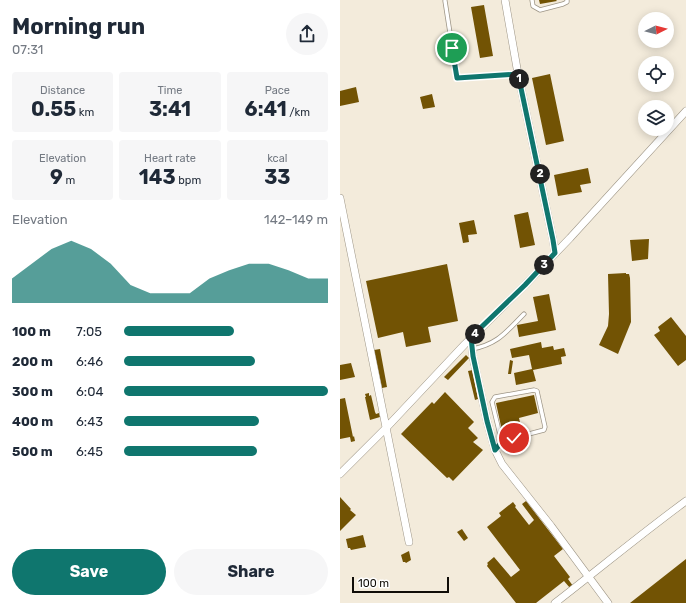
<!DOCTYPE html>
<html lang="en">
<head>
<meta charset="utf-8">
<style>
  body { margin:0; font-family:Rubik,sans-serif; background:#f6f6f7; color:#1f2937; height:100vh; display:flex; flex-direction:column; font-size:15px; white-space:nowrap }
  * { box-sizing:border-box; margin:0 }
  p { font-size:13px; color:#747a83 }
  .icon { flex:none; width:22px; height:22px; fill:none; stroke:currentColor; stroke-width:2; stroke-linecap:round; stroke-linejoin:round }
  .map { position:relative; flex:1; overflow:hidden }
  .panel { display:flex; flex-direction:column; background:#fff; width:340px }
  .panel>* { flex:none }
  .needle { width:26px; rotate:84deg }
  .fabs { position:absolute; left:298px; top:12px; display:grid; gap:8px }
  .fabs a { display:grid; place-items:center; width:36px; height:36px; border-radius:50%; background:#fff; box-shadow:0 2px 10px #0003; font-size:20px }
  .scale { position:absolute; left:12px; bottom:10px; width:97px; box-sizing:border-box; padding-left:4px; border:2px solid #100d08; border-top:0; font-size:11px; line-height:14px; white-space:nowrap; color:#100d08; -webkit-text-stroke:3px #fff; paint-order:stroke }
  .pin { position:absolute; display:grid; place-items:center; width:34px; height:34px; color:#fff; margin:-17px; border:2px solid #fff; border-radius:50%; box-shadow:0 1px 4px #0007 }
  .km { position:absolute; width:20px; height:20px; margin:-10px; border-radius:50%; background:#222; color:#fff; font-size:11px; line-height:20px; text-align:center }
  .round { display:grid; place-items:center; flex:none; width:42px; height:42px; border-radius:21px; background:#f6f6f7 }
  .overview { display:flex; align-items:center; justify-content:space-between; height:68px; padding:0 12px }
  h1 { font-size:22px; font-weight:700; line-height:30px }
  .figures { display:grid; grid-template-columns:repeat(3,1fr); gap:6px; height:68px; padding:4px 12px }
  .figures div { display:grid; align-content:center; border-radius:4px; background:#f6f6f7; text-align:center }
  .figures b { font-size:20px; font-weight:700 }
  .figures small { font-size:11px; font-weight:400 }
  .figures p { font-size:11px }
  .chart { height:112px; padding:8px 12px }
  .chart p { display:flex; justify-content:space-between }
  .chart svg { width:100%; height:72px; margin-top:4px; fill:#0f766e; opacity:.7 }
  .cta { display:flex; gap:8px; margin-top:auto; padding:8px 12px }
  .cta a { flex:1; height:46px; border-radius:24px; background:#0f766e; color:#fff; font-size:16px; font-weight:700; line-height:46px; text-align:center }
  .cta a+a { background:#f6f6f7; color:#1f2937 }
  ul { padding:0 12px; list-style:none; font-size:13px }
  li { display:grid; grid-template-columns:64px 48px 1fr; align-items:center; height:30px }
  li i { height:10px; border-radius:5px; background:#0f766e }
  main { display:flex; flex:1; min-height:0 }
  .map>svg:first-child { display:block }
  .building { fill:#725304 }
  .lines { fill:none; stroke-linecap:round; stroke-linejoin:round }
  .service-casing { stroke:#9d9586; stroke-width:5 }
  .minor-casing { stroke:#9d9586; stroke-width:8 }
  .service { stroke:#fff; stroke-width:3.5 }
  .minor { stroke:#fff; stroke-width:7 }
  .route-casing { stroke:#fff; stroke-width:8 }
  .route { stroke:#0f766e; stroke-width:5 }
</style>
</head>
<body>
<main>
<section class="panel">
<div class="overview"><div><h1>Morning run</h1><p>07:31</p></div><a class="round"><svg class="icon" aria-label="share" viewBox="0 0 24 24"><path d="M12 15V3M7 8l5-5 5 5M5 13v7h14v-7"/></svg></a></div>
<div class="figures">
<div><p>Distance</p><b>0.55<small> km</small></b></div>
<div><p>Time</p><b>3:41</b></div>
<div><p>Pace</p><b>6:41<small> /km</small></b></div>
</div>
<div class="figures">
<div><p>Elevation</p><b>9<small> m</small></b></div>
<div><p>Heart rate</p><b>143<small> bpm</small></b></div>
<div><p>kcal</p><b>33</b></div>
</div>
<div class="chart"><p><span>Elevation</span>142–149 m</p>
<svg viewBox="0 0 160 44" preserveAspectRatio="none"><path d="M0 44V29L10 20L20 11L30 6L40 11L50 20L60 33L70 38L80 38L90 38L100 29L110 24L120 20L130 20L140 24L150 29L160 29V44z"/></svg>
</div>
<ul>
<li><b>100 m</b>7:05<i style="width:54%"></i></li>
<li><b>200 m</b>6:46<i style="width:64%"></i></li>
<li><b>300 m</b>6:04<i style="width:100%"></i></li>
<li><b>400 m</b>6:43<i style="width:66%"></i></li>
<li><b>500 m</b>6:45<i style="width:65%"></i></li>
</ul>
<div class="cta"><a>Save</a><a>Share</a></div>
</section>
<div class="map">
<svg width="346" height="603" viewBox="0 0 346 603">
  <rect width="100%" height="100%" fill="#f3ebdb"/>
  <path class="building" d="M199 0H216L217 1 200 4Z
    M144 5 153 56 140 58 131 7Z
    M210 74 224 141 206 145 192 78Z
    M16 87 19 102 0 106V91Z
    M92 94 95 107 83 109 80 97Z
    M248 168 251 183 240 185 242 192 218 196 214 175Z
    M188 212 195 245 180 248 174 215Z
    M134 220 137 234 128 235 129 242 123 243 119 223Z
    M309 239 308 259 292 261 290 240Z
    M107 264 118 321 88 327 91 342 66 347 63 332 38 338 26 281Z
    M286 273V274H289L290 278 291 322 278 354 259 345 268 326 269 314 268 274Z
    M209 294 216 330 179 337 177 325 198 321 193 297Z
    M331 317 346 336V360L338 366 314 335 320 331 318 327Z
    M201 342 202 348 213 346 214 350 224 348 226 356 221 357 222 364 193 370 196 381 176 385 174 373 192 369 189 355 172 358 170 349Z
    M40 349 47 387 42 388 34 350Z
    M126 355 129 358 108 380 104 377Z
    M170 360 173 361 171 374H168Z
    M11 363 15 377 0 380V365Z
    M133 370 138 399 135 400 128 371Z
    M105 392 134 422 128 428 138 438 133 442 143 450 113 481 109 477 107 478 61 434 92 402 94 404Z
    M29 393V396L31 395 35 412 36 414 39 413 40 417 30 420 25 397H26L25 394Z
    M194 395 198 413 179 418 181 427 162 431 156 403Z
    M5 398 13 437 14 436 15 441 11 442 10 437 0 439V399Z
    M0 497 11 509 10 510 16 515 0 531Z
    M186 501 223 549 214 556 230 577 228 579 233 586 230 588 224 581 196 603H176L147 566 148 564 147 563 154 557 171 577 180 570 147 527 161 516 159 513 173 502 176 506 175 507 189 525 194 520 182 504Z
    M122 529 128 538 124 541 117 532Z
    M23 535 26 547 11 550 10 548H8L6 539Z
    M69 551 71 560 66 563 65 562H63L61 555Z
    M346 559V603H290Z"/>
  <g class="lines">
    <defs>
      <path id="service" d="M192 0 193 6 200 10 223 4 227 2V0
        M105 1 117 78 178 74
        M132 349C158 344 166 332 184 314
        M155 450 162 443 166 440 204 430 205 427 197 391 194 390 155 397 152 402 162 443"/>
      <path id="minor" d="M165 0 178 74 213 240 215 253
        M0 198 69 542
        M131 337 133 357 147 421 155 450 162 464 211 526 268 603
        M0 474 47 427 125 344 185 285 230 238 346 111
        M215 603C259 569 301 534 346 501"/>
    </defs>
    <use href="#service" class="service-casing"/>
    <use href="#minor" class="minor-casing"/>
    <use href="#service" class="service"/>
    <use href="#minor" class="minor"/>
  </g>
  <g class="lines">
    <defs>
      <path id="route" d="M112 48 117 78 178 74 213 240 215 253 185 285 131 337 133 356 147 421 155 450 162 442 174 438"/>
    </defs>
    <use href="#route" class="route-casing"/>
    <use href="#route" class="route"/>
  </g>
</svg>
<div class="fabs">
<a><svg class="needle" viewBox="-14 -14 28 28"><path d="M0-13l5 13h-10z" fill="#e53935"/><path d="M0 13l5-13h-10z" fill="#747a83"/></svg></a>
<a><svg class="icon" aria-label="locate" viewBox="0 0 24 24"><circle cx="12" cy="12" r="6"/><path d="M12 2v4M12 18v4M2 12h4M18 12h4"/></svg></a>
<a><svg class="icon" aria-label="layers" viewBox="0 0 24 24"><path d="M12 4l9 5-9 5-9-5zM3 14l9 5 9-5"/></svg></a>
</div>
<div class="scale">100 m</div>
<div class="pin" style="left:112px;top:48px;background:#1e9e55"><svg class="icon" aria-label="arrive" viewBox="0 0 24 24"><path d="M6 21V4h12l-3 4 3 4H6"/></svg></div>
<div class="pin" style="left:174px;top:438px;background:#d93025"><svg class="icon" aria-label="check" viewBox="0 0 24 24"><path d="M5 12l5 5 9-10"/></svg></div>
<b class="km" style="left:179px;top:79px">1</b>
<b class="km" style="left:200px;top:174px">2</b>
<b class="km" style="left:204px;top:265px">3</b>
<b class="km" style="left:135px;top:334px">4</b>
</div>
</main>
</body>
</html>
